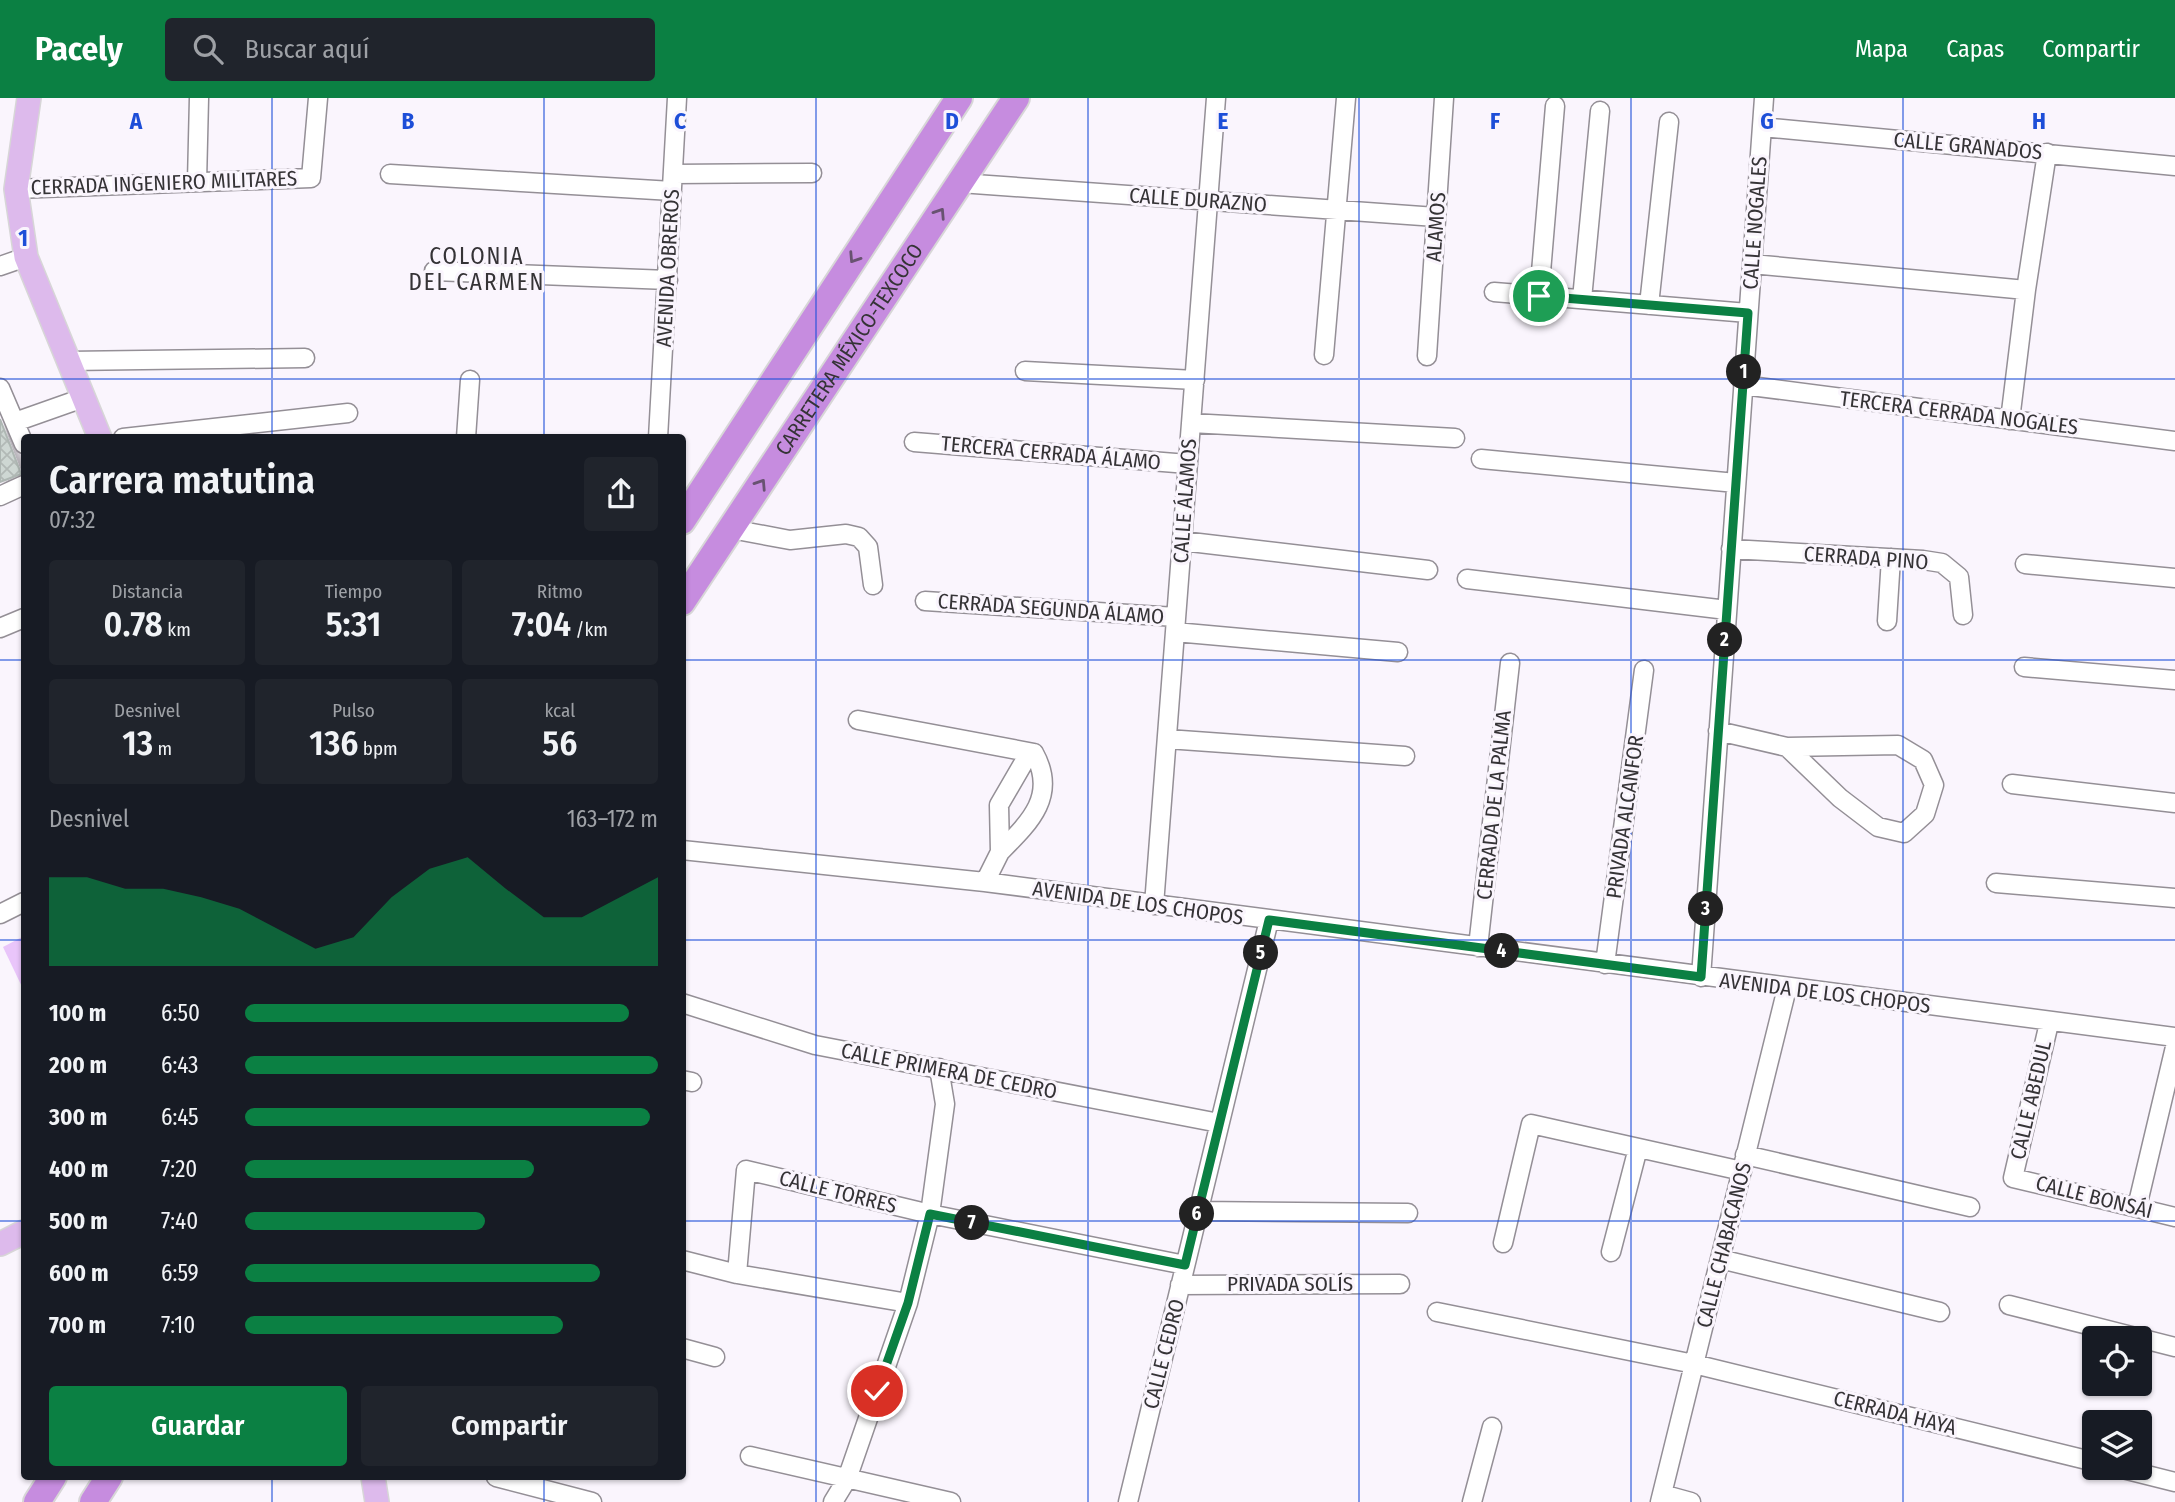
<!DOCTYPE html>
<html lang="es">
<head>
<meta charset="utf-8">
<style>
  body { margin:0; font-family:"Fira Sans Condensed",sans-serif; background:#20242c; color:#f1f3f6; height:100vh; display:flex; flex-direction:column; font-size:26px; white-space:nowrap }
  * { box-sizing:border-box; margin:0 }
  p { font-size:23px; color:#9ea1a6 }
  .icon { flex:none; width:38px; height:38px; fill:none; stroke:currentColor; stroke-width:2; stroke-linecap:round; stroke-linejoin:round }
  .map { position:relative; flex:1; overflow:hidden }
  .details { position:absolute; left:21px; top:336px; width:665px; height:1046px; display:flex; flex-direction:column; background:#171b24; border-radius:7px; box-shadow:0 2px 5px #0004 }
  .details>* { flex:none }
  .controls { position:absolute; left:2082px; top:1228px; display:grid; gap:14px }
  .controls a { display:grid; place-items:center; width:70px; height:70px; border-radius:7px; background:#171b24; box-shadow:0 2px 5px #0004; font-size:35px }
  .pin { position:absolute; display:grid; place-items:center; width:60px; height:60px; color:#fff; margin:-30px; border:4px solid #fff; border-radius:50%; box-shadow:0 2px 7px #0007 }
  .km { position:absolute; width:35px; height:35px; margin:-18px; border-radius:50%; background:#222; color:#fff; font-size:19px; line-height:35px; text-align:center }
  .round { display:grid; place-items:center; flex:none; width:74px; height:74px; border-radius:7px; background:#20242c }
  .overview { display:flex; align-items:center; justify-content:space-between; height:119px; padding:0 28px }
  h1 { font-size:38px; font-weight:600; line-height:52px }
  .figures { display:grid; grid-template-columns:repeat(3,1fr); gap:10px; height:119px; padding:7px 28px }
  .figures div { display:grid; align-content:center; border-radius:7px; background:#20242c; text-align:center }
  .figures b { font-size:35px; font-weight:600 }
  .figures small { font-size:19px; font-weight:400 }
  .figures p { font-size:19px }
  .chart { height:196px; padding:14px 28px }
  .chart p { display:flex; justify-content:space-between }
  .chart svg { width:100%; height:126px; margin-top:7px; fill:#0b8043; opacity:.7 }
  .action { display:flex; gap:14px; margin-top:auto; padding:14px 28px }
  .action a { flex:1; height:80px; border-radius:7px; background:#0b8043; color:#fff; font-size:28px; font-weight:600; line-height:80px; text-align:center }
  .action a+a { background:#20242c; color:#f1f3f6 }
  ul { padding:0 28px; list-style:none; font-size:23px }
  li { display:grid; grid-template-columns:112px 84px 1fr; align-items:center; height:52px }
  li i { height:18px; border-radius:9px; background:#0b8043 }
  header { display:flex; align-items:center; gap:42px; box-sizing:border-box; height:98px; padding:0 35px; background:#0b8043; color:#fff }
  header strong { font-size:33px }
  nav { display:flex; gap:38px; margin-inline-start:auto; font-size:24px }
  .search { width:490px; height:63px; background:#20242c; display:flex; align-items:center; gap:18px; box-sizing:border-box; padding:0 24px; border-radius:7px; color:#9ea1a6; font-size:26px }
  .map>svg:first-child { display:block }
  .garden { fill:#e9c5fa }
  .building { fill:url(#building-cross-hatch); stroke:#aeb7b3; stroke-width:2; filter:url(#shadow) }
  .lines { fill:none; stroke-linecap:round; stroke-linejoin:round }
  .minor-casing { stroke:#948f96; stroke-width:21 }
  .major-casing { stroke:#d7d6d7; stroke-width:26 }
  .highway-casing { stroke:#d7d6d7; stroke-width:30 }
  .minor { stroke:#fff; stroke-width:18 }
  .major { stroke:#ddbaec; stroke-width:23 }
  .highway { stroke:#c68cdf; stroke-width:26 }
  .oneway { stroke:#685271 }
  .route-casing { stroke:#fff; stroke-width:14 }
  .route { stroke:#0b8043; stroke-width:9 }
  .grid { fill:none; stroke:#1d4ed8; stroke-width:2; stroke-opacity:0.55 }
  .labels { text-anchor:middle; stroke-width:6; stroke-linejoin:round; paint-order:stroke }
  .street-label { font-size:21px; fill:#353336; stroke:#faf5fd }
  .neighbourhood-label { font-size:23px; letter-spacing:2px; fill:#353336; stroke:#faf5fd }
  .grid-label { font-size:23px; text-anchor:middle; font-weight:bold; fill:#1d4ed8; stroke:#faf5fd; stroke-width:6; stroke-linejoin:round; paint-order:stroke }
</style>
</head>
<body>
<header>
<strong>Pacely</strong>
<div class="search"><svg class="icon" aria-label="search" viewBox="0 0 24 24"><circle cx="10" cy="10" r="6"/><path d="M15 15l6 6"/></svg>Buscar aquí</div>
<nav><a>Mapa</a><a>Capas</a><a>Compartir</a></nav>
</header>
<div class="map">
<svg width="2175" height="1404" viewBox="0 0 2175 1404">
  <defs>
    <pattern id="building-cross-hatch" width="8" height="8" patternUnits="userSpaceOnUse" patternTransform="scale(1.75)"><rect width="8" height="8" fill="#ced7d3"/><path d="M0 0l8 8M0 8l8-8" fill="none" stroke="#b2b9b6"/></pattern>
    <filter id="shadow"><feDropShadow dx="6" dy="3.5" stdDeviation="2" flood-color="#0004"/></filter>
  </defs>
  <rect width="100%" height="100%" fill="#faf5fd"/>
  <path class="garden" d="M24 838V893L3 849Z"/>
  <path class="building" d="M0 321 21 376 0 384Z"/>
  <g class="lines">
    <defs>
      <path id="minor" d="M1762 29 2175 68
        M390 76 672 93
        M674 76 812 75
        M197 84 199 0
        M960 85 1436 119
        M16 91 311 80 318 0
        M1752 166 2026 192
        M0 168 26 159
        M434 173 668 182
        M1494 194 1748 215
        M1539 198 1555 8
        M1582 201 1600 13
        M1649 207 1669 24
        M1324 257 1346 0
        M1427 258 1444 0
        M68 263 305 260
        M1025 273 1195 282
        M1743 287 2175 343
        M0 290 24 346
        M2010 322 2026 192 2047 55
        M15 324 83 300
        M1191 325 1455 340
        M123 340 348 315
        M466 340 470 282
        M658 340 677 0
        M914 344 1188 366
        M1481 361 1736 385
        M0 398 24 387
        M731 431 790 442 846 436 859 439 868 449 873 487
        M1182 443 1428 472
        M1731 451 1923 462 1942 465 1959 479 1963 517
        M2025 466 2175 480
        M1467 481 1727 512
        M925 503 1176 519
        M1887 523 1891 460
        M0 530 24 520
        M1175 534 1398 554
        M2024 569 2175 582
        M858 622 1034 655
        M1718 633 1787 649 1898 647 1923 662 1934 687 1925 716 1904 735 1878 729 1840 700 1787 649
        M1167 641 1405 658
        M2012 686 2175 705
        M682 752 985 784 2175 939
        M1000 754C1029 725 1058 698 1034 655
        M985 784 1000 754 999 707 1024 664 1034 655
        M1996 785 2175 800
        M1154 807 1216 0
        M0 816 24 804
        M1478 849 1510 565
        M1605 866 1644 572
        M1701 879 1764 0
        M682 905 815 947 1219 1025
        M2049 925 2013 1080 2175 1119
        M682 982 692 984
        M1745 1057 1970 1109
        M2137 1109 2175 949
        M1198 1113 1408 1115
        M1503 1145 1531 1026 1742 1073
        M1611 1154 1638 1050
        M1720 1161 1940 1214
        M682 1162 737 1176 908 1205
        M737 1176 746 1072 930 1116 1185 1167
        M1180 1187 1400 1186
        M2009 1207 2175 1249
        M1437 1214 1694 1266 2095 1364
        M682 1250 715 1259
        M750 1358 951 1404
        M2119 1370 2175 1384
        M496 1379 592 1404
        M1662 1396 1691 1404
        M833 1404 847 1381 908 1205 930 1116 945 1006 939 970
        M1128 1404 1269 822
        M1472 1404 1492 1329
        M1660 1404 1787 890"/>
      <path id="major" d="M29 0 16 91 26 159 100 340
        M0 1146 24 1134
        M373 1379 377 1404"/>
      <g id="highway">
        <path d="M682 423 959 0"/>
        <path id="s1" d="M682 504 1016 0"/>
        <path d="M37 1404 53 1379"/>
        <path d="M93 1404 109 1379"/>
      </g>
    </defs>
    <use href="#minor" class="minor-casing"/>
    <use href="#major" class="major-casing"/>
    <use href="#highway" class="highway-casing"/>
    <use href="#minor" class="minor"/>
    <use href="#major" class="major"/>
    <use href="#highway" class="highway"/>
  </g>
  <defs><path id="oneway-chevron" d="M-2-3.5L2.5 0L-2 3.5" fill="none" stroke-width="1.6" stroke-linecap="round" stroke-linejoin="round" transform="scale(1.75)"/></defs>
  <g class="oneway">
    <use href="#oneway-chevron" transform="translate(940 115) rotate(-57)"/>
    <use href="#oneway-chevron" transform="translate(854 160) rotate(123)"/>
    <use href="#oneway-chevron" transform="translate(761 386) rotate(-57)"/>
  </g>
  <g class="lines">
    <defs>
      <path id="route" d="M877 1293 908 1205 930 1116 1185 1167 1269 822 1701 879 1748 215 1539 198"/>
    </defs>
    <use href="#route" class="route-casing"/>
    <use href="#route" class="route"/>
  </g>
  <path class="grid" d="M272 0V340M544 0V340M816 0V1404M1088 0V1404M1359 0V1404M1631 0V1404M1903 0V1404M0 281H2175M0 562H24M682 562H2175M0 842H24M682 842H2175M0 1123H24M682 1123H2175M272 1379V1404M544 1379V1404"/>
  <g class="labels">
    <g class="street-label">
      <text transform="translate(1968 48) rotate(5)" y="7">CALLE GRANADOS</text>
      <text transform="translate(164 85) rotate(-2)" y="7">CERRADA INGENIERO MILITARES</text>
      <text transform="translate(1198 102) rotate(4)" y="7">CALLE DURAZNO</text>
      <text transform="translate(1755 125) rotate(-86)" y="7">CALLE NOGALES</text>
      <text transform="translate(1436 129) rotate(-86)" y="7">ALAMOS</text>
      <text transform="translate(668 170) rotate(-87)" y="7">AVENIDA OBREROS</text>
      <text dy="7" stroke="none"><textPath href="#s1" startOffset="303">CARRETERA MÉXICO-TEXCOCO</textPath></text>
      <text transform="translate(1959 315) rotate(7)" y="7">TERCERA CERRADA NOGALES</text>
      <text transform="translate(1051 355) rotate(5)" y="7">TERCERA CERRADA ÁLAMO</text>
      <text transform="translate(1185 403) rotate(-86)" y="7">CALLE ÁLAMOS</text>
      <text transform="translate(1866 460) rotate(4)" y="7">CERRADA PINO</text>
      <text transform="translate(1051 511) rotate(4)" y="7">CERRADA SEGUNDA ÁLAMO</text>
      <text transform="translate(1494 707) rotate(-84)" y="7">CERRADA DE LA PALMA</text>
      <text transform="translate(1625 719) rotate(-82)" y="7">PRIVADA ALCANFOR</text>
      <text transform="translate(1138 805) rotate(8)" y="7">AVENIDA DE LOS CHOPOS</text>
      <text transform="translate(1825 895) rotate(7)" y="7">AVENIDA DE LOS CHOPOS</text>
      <text transform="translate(949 973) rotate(11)" y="7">CALLE PRIMERA DE CEDRO</text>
      <text transform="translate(2031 1002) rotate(-77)" y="7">CALLE ABEDUL</text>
      <text transform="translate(838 1094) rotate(14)" y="7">CALLE TORRES</text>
      <text transform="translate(2094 1099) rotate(14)" y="7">CALLE BONSÁI</text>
      <text transform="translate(1724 1147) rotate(-76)" y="7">CALLE CHABACANOS</text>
      <text x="1290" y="1193">PRIVADA SOLÍS</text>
      <text transform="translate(1164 1256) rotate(-76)" y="7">CALLE CEDRO</text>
      <text transform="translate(1895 1315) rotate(14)" y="7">CERRADA HAYA</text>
    </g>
    <g class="neighbourhood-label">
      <text x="477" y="166">COLONIA<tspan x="477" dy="26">DEL CARMEN</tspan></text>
    </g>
  </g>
  <g class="grid-label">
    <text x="136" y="31">A</text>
    <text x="408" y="31">B</text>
    <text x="680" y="31">C</text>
    <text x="952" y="31">D</text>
    <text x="1223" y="31">E</text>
    <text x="1495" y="31">F</text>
    <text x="1767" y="31">G</text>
    <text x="2039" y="31">H</text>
    <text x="23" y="148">1</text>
  </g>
</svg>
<div class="controls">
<a><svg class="icon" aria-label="locate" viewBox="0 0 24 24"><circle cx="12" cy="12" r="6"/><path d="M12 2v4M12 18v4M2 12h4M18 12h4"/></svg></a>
<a><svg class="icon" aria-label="layers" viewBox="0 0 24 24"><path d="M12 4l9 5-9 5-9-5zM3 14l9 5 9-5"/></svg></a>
</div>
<div class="pin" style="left:1539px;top:198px;background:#1e9e55"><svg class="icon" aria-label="arrive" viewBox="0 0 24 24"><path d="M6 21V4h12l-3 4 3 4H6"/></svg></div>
<div class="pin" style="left:877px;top:1293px;background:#d93025"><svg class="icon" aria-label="check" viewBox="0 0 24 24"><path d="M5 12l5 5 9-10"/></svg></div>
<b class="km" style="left:1744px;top:274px">1</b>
<b class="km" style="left:1725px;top:542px">2</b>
<b class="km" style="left:1706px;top:811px">3</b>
<b class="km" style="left:1502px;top:853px">4</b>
<b class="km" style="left:1261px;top:855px">5</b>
<b class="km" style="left:1197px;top:1116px">6</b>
<b class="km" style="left:972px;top:1125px">7</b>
<section class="details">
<div class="overview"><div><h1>Carrera matutina</h1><p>07:32</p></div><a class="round"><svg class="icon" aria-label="share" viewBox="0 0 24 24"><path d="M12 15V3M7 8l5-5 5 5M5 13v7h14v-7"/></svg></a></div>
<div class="figures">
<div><p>Distancia</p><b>0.78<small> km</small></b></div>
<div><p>Tiempo</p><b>5:31</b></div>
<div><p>Ritmo</p><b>7:04<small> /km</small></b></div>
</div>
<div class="figures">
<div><p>Desnivel</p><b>13<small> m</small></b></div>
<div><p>Pulso</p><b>136<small> bpm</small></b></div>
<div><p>kcal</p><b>56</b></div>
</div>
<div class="chart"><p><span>Desnivel</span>163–172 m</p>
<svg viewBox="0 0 160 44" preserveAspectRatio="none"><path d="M0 44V13L10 13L20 17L30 17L40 20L50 24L60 31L70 38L80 34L90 20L100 10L110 6L120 17L130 27L140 27L150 20L160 13V44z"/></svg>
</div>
<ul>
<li><b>100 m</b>6:50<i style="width:93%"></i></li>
<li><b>200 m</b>6:43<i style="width:100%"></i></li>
<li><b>300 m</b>6:45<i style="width:98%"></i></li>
<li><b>400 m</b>7:20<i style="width:70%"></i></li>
<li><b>500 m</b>7:40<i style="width:58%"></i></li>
<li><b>600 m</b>6:59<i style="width:86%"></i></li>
<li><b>700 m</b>7:10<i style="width:77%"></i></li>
</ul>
<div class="action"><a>Guardar</a><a>Compartir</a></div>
</section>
</div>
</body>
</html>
